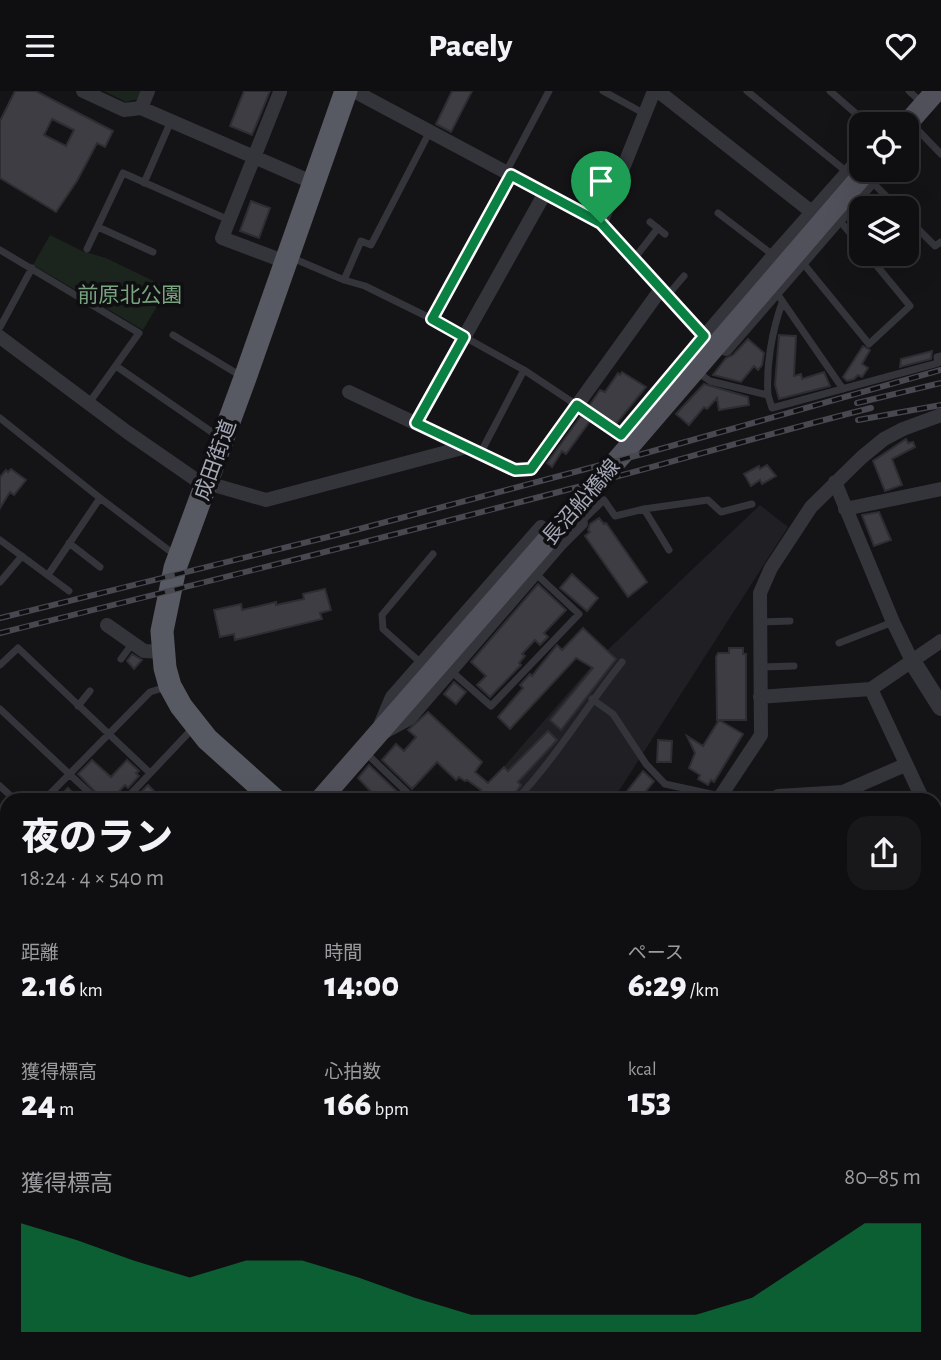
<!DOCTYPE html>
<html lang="ja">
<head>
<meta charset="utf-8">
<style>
  body { margin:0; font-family:"Alegreya Sans","Noto Sans JP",sans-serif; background:#181719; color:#f1f3f6; height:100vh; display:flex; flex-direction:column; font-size:26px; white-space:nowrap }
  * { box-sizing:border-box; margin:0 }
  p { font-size:23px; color:#9b9c9f }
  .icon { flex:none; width:38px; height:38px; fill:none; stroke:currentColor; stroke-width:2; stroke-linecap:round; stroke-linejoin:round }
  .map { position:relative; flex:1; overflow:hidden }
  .panel { position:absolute; left:0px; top:702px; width:942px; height:569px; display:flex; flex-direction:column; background:#0f0e10; border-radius:21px 21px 0 0; box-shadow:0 7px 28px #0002,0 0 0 2px #2f2e30 }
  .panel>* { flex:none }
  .fabs { position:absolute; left:849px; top:21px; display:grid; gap:14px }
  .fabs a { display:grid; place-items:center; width:70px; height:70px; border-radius:14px; background:#0f0e10; box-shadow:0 7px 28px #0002,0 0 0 2px #2f2e30; font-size:35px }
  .pin { position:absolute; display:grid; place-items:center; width:60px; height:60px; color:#fff; margin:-72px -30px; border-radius:50% 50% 50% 0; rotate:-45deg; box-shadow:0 0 7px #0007 }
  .pin .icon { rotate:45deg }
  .round { display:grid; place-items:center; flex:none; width:74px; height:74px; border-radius:21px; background:#181719 }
  .headline { display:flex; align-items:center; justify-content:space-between; height:119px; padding:0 21px }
  h1 { font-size:38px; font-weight:800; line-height:52px }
  .metrics { display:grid; grid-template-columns:repeat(3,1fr); gap:10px; height:119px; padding:7px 21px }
  .metrics div { display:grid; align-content:center }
  .metrics b { font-size:35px; font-weight:800 }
  .metrics small { font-size:19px; font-weight:400 }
  .metrics p { font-size:19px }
  .chart { height:196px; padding:14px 21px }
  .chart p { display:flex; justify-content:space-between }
  .chart svg { width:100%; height:126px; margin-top:7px; fill:#0b8043; opacity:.7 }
  header { display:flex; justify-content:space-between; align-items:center; height:91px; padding:0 21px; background:#0f0e10; font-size:32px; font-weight:800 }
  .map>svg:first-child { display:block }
  .built { fill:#201f23 }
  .green { fill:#1b241d }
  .building { fill:#3e3d43; stroke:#2e2d32; stroke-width:2; fill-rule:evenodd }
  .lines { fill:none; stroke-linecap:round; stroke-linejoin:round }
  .service { stroke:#34343b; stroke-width:7 }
  .minor { stroke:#34343b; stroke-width:14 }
  .tertiary { stroke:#34343b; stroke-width:18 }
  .primary { stroke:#50515a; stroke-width:21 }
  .trunk { stroke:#585a63; stroke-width:23 }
  .rail-casing { stroke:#474850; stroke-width:6 }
  .rail { stroke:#0f0e10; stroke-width:3.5; stroke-dasharray:10; stroke-linecap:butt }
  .route-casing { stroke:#fff; stroke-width:14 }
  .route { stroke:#0b8043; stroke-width:9 }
  .labels { text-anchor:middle; stroke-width:7; stroke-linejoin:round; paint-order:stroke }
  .park-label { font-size:21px; fill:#79a480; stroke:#0f0e10 }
  .street-label { font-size:21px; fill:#a4a8b7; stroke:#0f0e10 }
</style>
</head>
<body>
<header><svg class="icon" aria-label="menu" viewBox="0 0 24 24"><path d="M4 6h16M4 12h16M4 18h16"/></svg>Pacely<svg class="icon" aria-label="heart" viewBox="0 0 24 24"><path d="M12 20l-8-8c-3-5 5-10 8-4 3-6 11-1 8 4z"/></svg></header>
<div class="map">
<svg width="941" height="1269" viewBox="0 0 941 1269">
  <rect width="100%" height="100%" fill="#141316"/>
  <path class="built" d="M760 414 788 436 613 709H475L596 570Z
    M7 1069V1264H259L249 1269H0V1155L6 1148 0 1142V1077Z
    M545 1264H883L878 1269H552Z"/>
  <path class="green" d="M104 0H142L138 8 126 11Z
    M50 144 82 160 106 167 168 197 143 239 33 174Z
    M935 947 941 954V1020L935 1026Z"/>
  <path class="building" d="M15 0H36L113 40 105 56 97 52 77 90 56 121 0 87V30ZM52 28 74 39 66 55 44 44Z
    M244 0H270L252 44 230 35Z
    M452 0H472L451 41 436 33Z
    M251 110 270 117 259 147 240 140Z
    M779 244 796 245 794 285 801 283 802 288 824 281 830 295 779 308 775 294Z
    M748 248 764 262 762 274 758 279 754 275 741 291 713 284 726 267 733 264Z
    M863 255 870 259 862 273 868 277 862 286 858 284 854 288 847 290 843 286Z
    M932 260 931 268 900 276 901 268Z
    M622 281 646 296 616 333 589 315 600 299 605 301 618 282 620 284Z
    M704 293 748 306 749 314 719 319 717 307 707 318 704 316 689 334 676 323Z
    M581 325 590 330 566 363 562 360 552 376 547 372Z
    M906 348 908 352 913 351 915 356 892 368 902 394 885 400 873 370Z
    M767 374 776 385 762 393 760 389 751 395 744 383 759 375 760 378Z
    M11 378 26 389 14 404 10 401 0 417V386L6 379 8 381Z
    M879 421 891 449 874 455 862 424Z
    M599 427 604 433 606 432 647 491 628 506 585 445 590 441 588 439 590 433Z
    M572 483 598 507 587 520 560 497Z
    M538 493 566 519 544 542 548 546 540 554 535 549 522 563 525 565 519 572 521 574 490 606 477 594 486 585 471 571Z
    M325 498 331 519 320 522 322 528 235 549 234 543 220 546 214 519 241 513 242 519 276 511V514L304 508 303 503Z
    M583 537 616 568 561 639 550 629 593 577 576 567 510 638 498 626 523 597 520 594 530 583 532 585 557 554 562 559Z
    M729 557H743V563H746V629H719L743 643 714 691 711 689 708 694 698 688 700 684 689 677 695 662 687 645 703 655 719 629H717L716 566 718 562H729Z
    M132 563 142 569 134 578 127 570Z
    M454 591 466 601 456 613 444 603Z
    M428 621 482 671 475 681 488 692 504 676 508 680 548 640 557 649 518 691 521 694 510 709H472L481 699 467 689 465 690 459 686 456 689 437 671 412 698 382 669 396 653 404 660 416 646 408 639Z
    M658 649 672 650 671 671H657Z
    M92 669 111 686 127 669 139 680 136 682 139 685 128 697 125 694 111 709H103L78 683Z
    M369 674 404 707 402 709H379L358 687Z
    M643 680 654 690 639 709H620Z
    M148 694 163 709H139L136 706Z
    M68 697 80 709H56Z"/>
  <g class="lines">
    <path class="service" d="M603 0 645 23
      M747 0 847 81
      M830 0 868 33
      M909 0 921 11
      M910 31 941 63
      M506 81 549 0
      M872 91 898 117
      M144 92 171 30
      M718 122 773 164
      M906 126 935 155 941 151
      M839 129 861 155
      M650 131 665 143
      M98 136 153 161
      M87 158 123 82 229 129
      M0 159 139 242 89 312
      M290 166 344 189 365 195 432 228 524 279 620 343
      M634 168 658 137
      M802 171 869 253 910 215 867 163
      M344 189 361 150 371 154 430 40
      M776 201 843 298
      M667 205 684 185
      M432 228 511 84
      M0 236 32 177
      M173 244 241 285
      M116 275 219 346
      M703 285 710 290 768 304 772 317 938 272 937 266 941 265
      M768 304C766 274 772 240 782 212
      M0 327 100 407
      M481 361 524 279
      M644 418 669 459
      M581 431 604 409 615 425 644 418 708 409 721 421 752 413
      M0 449 69 500
      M69 452 100 476
      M48 484 100 407 175 464
      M0 491 22 465
      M761 531 790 530
      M839 552 893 531
      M121 568 132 553
      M421 572 383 538 382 524 433 463
      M0 574 18 557 150 682
      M761 576 794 575
      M451 580 491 615 579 523 535 482
      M592 608 613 623 646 673 665 693 720 705
      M78 615 90 600
      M0 618 97 709
      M365 661 415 709
      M0 695 15 709
      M44 709 150 601 166 596
      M125 709 194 636
      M516 709C556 667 586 616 622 571
      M0 755 7 747
      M0 778 7 785
      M0 831 7 825"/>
    <path class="minor" d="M83 0 124 19 141 17 314 92
      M354 0 601 132 704 245
      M658 0 813 122
      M280 1 222 147 286 171
      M141 17 148 0
      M601 132 654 0
      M0 246 127 341 205 395
      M726 258 881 79
      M349 301 515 379 531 378 661 198
      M416 332 545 102
      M621 343 773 165 861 66
      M835 391 893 531 912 570
      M207 392 266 409 466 356
      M845 418 941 398
      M107 534 144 560 163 561
      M871 598 923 709
      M760 606 871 598 941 550
      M381 632 392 606 541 436 557 447
      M386 640 410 627 561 452 581 432
      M718 709 761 644 760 502 771 477 811 416 862 366 884 348 903 338 941 324
      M778 709V705L843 701 905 674
      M934 732 941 745
      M0 865 7 872
      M934 890 941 886
      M0 893 7 887
      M0 1008 7 1014
      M934 1103 941 1096
      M934 1205 941 1212
      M457 1264 460 1269
      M531 1264 537 1269
      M271 1269 281 1264
      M501 1269 507 1264"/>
    <path class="tertiary" d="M912 570 941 616
      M934 1243 941 1237
      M908 1269 914 1264"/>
    <path class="primary" d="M906 34 936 0
      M320 709 633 351 867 79"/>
    <path class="trunk" d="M275 709 207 648 181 615 170 595 165 577 162 540 175 477 245 287 346 0
      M0 1065 7 1058"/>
    <defs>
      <path id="rail" d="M857 312 941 292
        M858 329 941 314
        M0 527 348 441 646 362 941 279
        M0 542C190 495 380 448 570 398 670 372 770 342 871 317"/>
    </defs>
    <use href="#rail" class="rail-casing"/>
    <use href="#rail" class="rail"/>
  </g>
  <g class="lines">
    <defs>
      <path id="route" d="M511 84 601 132 704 245 621 344 577 314 531 378 515 379 416 332 464 246 432 228Z"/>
    </defs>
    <use href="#route" class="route-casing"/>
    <use href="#route" class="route"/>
  </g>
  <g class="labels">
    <g class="park-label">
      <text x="130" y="211">前原北公園</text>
    </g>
    <g class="street-label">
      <text transform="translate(215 369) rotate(-70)" y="7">成田街道</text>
      <text transform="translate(581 411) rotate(-49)" y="7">長沼船橋線</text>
    </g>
  </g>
</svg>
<div class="fabs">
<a><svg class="icon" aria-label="locate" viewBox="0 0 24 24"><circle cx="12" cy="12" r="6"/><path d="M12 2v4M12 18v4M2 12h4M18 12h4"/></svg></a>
<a><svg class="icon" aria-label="layers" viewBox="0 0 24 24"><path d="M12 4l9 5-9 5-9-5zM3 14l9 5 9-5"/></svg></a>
</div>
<div class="pin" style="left:601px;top:132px;background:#1e9e55"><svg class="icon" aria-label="arrive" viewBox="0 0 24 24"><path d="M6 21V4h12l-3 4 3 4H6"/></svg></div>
<section class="panel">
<div class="headline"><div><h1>夜のラン</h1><p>18:24 · 4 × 540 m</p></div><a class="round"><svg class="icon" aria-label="share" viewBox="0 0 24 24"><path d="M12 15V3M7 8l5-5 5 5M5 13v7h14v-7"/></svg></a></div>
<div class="metrics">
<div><p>距離</p><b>2.16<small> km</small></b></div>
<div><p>時間</p><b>14:00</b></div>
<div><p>ペース</p><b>6:29<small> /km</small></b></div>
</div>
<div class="metrics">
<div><p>獲得標高</p><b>24<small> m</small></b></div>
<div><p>心拍数</p><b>166<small> bpm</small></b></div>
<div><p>kcal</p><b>153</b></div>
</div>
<div class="chart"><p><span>獲得標高</span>80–85 m</p>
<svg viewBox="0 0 160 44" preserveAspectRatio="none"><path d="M0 44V6L10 12L20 19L30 25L40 19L50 19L60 25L70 32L80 38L90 38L100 38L110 38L120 38L130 32L140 19L150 6L160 6V44z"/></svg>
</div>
</section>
</div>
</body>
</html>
